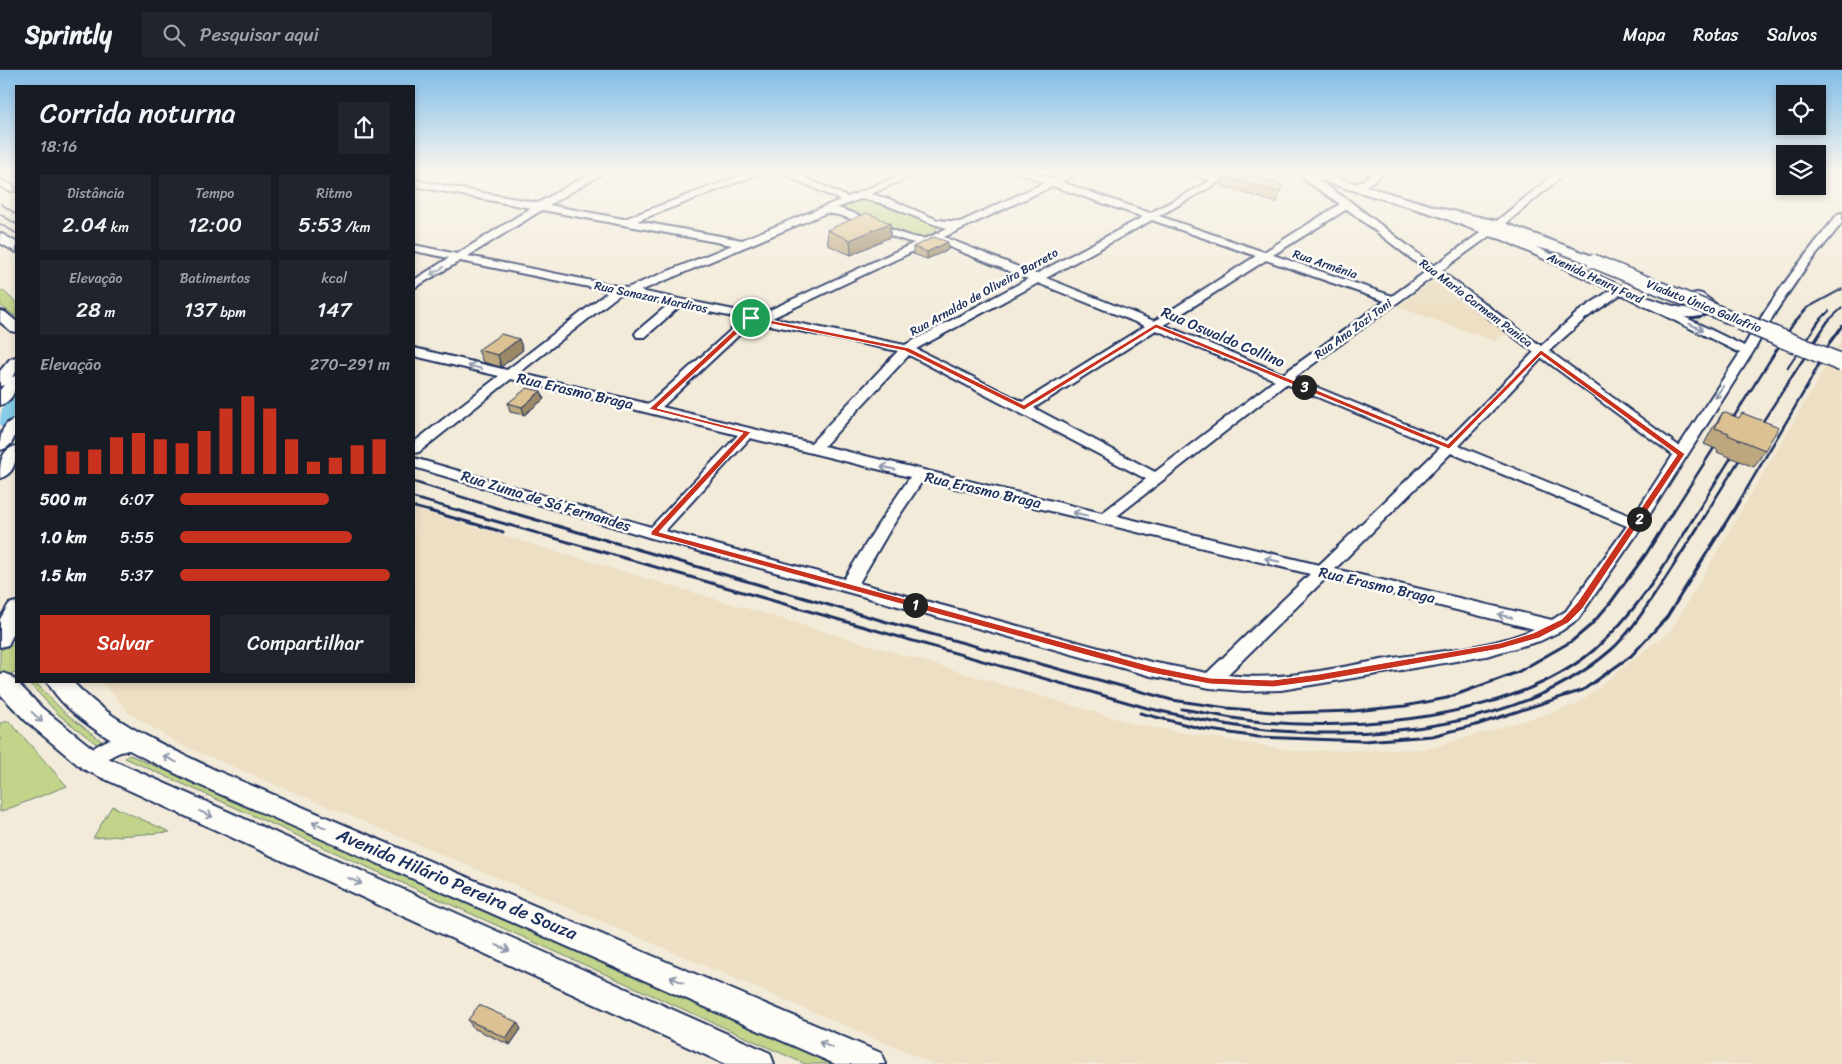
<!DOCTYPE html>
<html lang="pt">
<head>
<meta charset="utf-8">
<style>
  body { margin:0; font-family:Sriracha,sans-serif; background:#20242c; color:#f1f3f6; height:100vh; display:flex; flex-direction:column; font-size:19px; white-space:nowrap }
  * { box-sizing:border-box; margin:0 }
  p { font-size:16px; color:#9ea1a6 }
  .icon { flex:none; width:28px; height:28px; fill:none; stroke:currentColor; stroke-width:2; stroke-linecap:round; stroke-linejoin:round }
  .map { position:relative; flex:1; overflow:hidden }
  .drawer { position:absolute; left:15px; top:15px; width:400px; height:598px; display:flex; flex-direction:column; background:#171b24; border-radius:0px; box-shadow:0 2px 8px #0003 }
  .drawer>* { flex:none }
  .buttons { position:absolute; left:1776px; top:15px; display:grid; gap:10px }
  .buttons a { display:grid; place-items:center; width:50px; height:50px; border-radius:0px; background:#171b24; box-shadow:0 2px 8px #0003; font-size:25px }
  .pin { position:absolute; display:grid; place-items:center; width:42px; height:42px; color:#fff; margin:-21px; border:2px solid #fff; border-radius:50%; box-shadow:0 1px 5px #0007 }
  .km { position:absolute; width:25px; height:25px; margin:-12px; border-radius:50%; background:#222; color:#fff; font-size:14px; line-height:25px; text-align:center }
  .round { display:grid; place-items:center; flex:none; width:52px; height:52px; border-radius:0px; background:#20242c }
  .head { display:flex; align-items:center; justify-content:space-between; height:85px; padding:0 25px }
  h1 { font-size:28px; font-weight:600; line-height:38px }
  .stats { display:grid; grid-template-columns:repeat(3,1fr); gap:8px; height:85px; padding:5px 25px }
  .stats div { display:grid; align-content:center; border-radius:0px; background:#20242c; text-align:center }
  .stats b { font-size:21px; font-weight:600 }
  .stats small { font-size:14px; font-weight:400 }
  .stats p { font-size:14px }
  .chart { height:140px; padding:10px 25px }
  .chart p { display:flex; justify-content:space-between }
  .chart svg { width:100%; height:90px; margin-top:5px; stroke:#c8321e; stroke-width:6 }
  .button { display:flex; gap:10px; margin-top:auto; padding:10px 25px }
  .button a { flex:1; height:58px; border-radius:0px; background:#c8321e; color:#fff; font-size:20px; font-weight:600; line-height:58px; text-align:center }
  .button a+a { background:#20242c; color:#f1f3f6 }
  ul { padding:0 25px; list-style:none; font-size:16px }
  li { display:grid; grid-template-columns:80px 60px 1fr; align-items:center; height:38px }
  li i { height:12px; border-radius:6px; background:#c8321e }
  header { display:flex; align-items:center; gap:30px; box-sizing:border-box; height:70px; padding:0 25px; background:#171b24; border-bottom:1px solid #363941 }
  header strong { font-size:24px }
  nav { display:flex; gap:28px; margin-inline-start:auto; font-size:18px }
  .search { width:350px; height:45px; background:#20242c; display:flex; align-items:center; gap:12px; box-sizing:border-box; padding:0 18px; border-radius:0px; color:#9ea1a6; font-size:19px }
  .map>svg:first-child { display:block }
  .built { fill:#ecdfc4 }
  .green { fill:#c1d48a; stroke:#6e8274 }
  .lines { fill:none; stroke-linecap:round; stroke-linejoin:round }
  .river { fill:#87cde9; fill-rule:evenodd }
  .minor-casing { stroke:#1b2f5e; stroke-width:4 }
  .major-casing { stroke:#1b2f5e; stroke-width:4 }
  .minor { fill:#fdfcf7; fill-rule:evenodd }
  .major { fill:#fdfcf7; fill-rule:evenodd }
  .rail-far2 { stroke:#1b2f5e; stroke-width:2 }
  .rail-far1 { stroke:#1b2f5e; stroke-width:2.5 }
  .rail { stroke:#1b2f5e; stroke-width:3 }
  .major-bridge-far1-casing { stroke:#1b2f5e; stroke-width:16; stroke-linecap:butt }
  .major-bridge-casing { stroke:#1b2f5e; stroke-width:20; stroke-linecap:butt }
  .major-bridge-far1 { stroke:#fdfcf7; stroke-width:13 }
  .major-bridge { stroke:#fdfcf7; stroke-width:17 }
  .wall { fill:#bda77e; stroke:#1b2f5e }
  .shaded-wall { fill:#9a8866; stroke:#1b2f5e }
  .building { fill:#dcc292; stroke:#1b2f5e }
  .oneway { stroke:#8c96aa }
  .route { fill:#c8321e; stroke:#fff; fill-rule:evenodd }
  .labels { text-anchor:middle; stroke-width:5; stroke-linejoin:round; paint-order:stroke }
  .far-street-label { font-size:12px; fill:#1b2f5e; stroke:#fdfcf7 }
  .street-label { font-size:15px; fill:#1b2f5e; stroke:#fdfcf7 }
  .near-street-label { font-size:18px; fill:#1b2f5e; stroke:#fdfcf7 }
</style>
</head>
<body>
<header>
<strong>Sprintly</strong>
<div class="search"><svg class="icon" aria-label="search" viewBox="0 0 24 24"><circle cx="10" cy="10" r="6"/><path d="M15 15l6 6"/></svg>Pesquisar aqui</div>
<nav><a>Mapa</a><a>Rotas</a><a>Salvos</a></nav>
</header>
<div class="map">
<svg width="1842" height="994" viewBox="0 0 1842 994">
  <rect width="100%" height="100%" fill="#f3ebd9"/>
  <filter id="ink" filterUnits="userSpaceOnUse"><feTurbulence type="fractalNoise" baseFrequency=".02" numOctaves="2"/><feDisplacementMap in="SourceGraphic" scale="10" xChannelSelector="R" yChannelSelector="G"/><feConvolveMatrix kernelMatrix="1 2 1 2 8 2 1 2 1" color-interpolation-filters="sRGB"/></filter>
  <g filter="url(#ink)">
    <path class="built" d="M1433 210 1506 263 1494 271 1398 237Z
      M1842 269V994H934L652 873 177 673 129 643 101 611H414V439L1138 655 1295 681 1427 679 1576 635 1671 560Z"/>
    <path class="green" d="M868 130 936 156 937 160 928 167 917 168 843 138 854 131Z
      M2 220 16 232V247L0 235V221Z
      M16 574V602L0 607V580Z
      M34 611 64 642 104 673 99 676 59 645 29 613Z
      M9 651 67 716 0 742V653Z
      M130 685 832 994H805L125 688Z
      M112 736 170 762 93 768Z"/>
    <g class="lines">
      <path class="river" d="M16 327C17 340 14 354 0 357 0 344 1 331 16 327Z"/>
      <defs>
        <path id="minor" d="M593 102H605L549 135 624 149 750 102H764L637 151 742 170 840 130 779 102H792L848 127 907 102H920L871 124 889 129 938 150 960 152 1044 113 1018 102H1032L1052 109 1067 102H1079L1061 112 1150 143 1210 111 1187 102H1202L1217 107 1225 102H1237L1159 146 1264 182 1340 134 1305 110 1302 102H1310L1312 106 1351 132 1434 196 1487 158H1495L1496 160 1495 162 1441 201 1541 276 1578 242 1611 220 1497 167 1496 165 1497 163H1505L1625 218 1744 276C1771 228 1804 186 1838 144L1842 143V153L1804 200 1776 241 1753 282 1641 458 1578 549 1561 561 1540 571 1486 586 1281 620 1244 621 1210 618 1151 606 648 467 414 397V388L651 457 738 365 511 309 419 382 414 383V372L499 306 414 286V278L507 300 609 221 460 191 414 218V210L449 188 414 181V175L457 184 531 138 414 116V110L538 133ZM1053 116 1143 147 1036 204 944 167ZM860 129C891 132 917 151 947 158 941 161 933 166 926 168 906 171 861 143 837 138ZM1347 139 1427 201 1392 226 1273 185ZM542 140 732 175 627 218 468 186ZM826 143C857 146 883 166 914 173L759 245 640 221ZM1152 150 1256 186 1154 251 1046 208ZM935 171 1028 209 905 275 772 248ZM1266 190 1385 231 1283 304 1164 255ZM1434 206 1534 282 1447 371 1294 308ZM1038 213 1145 256 1023 332 916 279ZM620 224 669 234 637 261 635 264 637 267H645L680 236 743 249 649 334 519 303ZM1621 224 1740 283 1679 376 1549 281 1586 248ZM754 251 760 253 898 281 811 373 662 337ZM1156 260 1275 310 1155 402 1034 338ZM909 285 1146 409 1102 443 824 376ZM1542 288 1673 385 1633 447 1459 376ZM1286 314 1440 378 1319 495 1117 446ZM750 368 910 407 879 453 844 509 665 461ZM1451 383 1627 456 1566 541 1552 550 1335 499ZM923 410 1310 504 1207 603 1151 592 859 513 891 458ZM1326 508 1534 559C1491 578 1440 581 1393 588 1338 597 1283 612 1227 605Z
          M1374 102H1385L1361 120H1355V116Z
          M1557 102H1567L1502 157H1494L1493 155 1494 153Z
          M0 109 15 117V121H9L0 116Z
          M133 664 140 666 143 672 140 678C132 680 123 680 116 684 104 689 100 703 85 698L82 692C92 673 113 667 133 664Z"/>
        <path id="major" d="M1297 102H1317L1443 139 1502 152 1598 188 1600 191 1593 195 1561 183 1493 167 1436 145 1299 104Z
          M0 163 16 172V182L0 173Z
          M1697 223 1702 224 1717 235C1703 255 1671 246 1652 239 1646 237 1639 235 1635 230L1637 227 1642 226C1662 231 1680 243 1702 236L1690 227 1692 224Z
          M0 241 5 242 16 251V262L11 261 0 252Z
          M16 287V302L12 307 16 306C16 319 14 331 0 335V320L4 315 0 316V301L10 289Z
          M16 349C17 362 15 377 0 380 0 367 1 353 16 349Z
          M16 376C17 389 15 404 0 408 0 394 0 380 16 376Z
          M16 532V559L8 575 0 577V549L9 534Z
          M3 603 11 606 42 638 101 685 770 983 774 994H725L83 699 26 651 0 624V604Z
          M47 611H72C111 653 164 675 215 700L881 983 885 994H835L197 714C150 690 73 659 47 611Z"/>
      </defs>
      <use href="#minor" class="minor-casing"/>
      <use href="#major" class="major-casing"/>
      <use href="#minor" class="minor"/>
      <use href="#major" class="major"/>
      <path class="rail-far2" d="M1 134 16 144
        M0 144 16 154
        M0 154 16 163
        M1795 252 1807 238 1842 219
        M1818 252 1829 241
        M1827 252 1842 238"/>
      <path class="rail-far1" d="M1788 297 1819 251
        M1756 362 1828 251
        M414 412 510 442
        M414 428 464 442
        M414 437 433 442
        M1673 442 1795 251
        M1697 442 1739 375
        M1707 442 1746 379
        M1733 442 1808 315 1829 274 1842 256"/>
      <path class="rail" d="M429 441 503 462
        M460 441 1147 638C1186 647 1226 656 1266 660 1380 670 1521 658 1611 580 1630 563 1645 539 1659 518 1676 492 1692 467 1708 441
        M506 441 887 552 1172 630 1227 638 1285 643 1354 641 1405 636 1447 628 1518 602 1572 571 1591 555 1611 532 1646 484 1673 441
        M1182 639C1206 643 1229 648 1253 651 1355 662 1512 649 1594 580 1638 542 1668 490 1698 441
        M1140 643 1203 659 1258 667 1364 671 1432 666 1476 655 1583 620 1631 586 1667 547 1733 441"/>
      <defs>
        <path id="major-bridge-far1" d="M1593 191 1742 252"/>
        <path id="major-bridge" d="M1739 251 1842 293"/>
      </defs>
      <use href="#major-bridge-far1" class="major-bridge-far1-casing"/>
      <use href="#major-bridge" class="major-bridge-casing"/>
      <use href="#major-bridge-far1" class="major-bridge-far1"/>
      <use href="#major-bridge" class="major-bridge"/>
    </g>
    <path class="wall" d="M0 102H16V107L11 104 2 106 0 105Z
      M1223 106 1282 115 1277 133 1221 116Z
      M890 153V167L851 185 828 175 827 160Z
      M913 177 948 180 927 189 913 184Z
      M519 269 523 280 501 297 483 292 478 280Z
      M541 321 544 329 524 345 510 342 508 333Z
      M1723 342 1765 380 1754 397 1717 382 1718 380 1704 374 1712 359Z
      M468 950 521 959 510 975 473 958Z"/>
    <path class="shaded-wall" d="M0 102H10L11 104 2 106Z
      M890 153V167L851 185 850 170Z
      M948 172V180L927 189V182Z
      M519 269 523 280 501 297 498 285Z
      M541 321 544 329 524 345 522 337Z
      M517 952 521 959 510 975 506 968Z"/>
    <path class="building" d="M1229 102H1243L1282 115 1280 123 1223 106Z
      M867 143 890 153 850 170 827 160Z
      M934 167 948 172 927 182 913 177Z
      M501 264 519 269 498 285 478 280Z
      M527 318 541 321 522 337 508 333Z
      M1723 342 1739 348 1742 343 1779 357 1765 380 1728 365 1729 363 1715 358Z
      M479 935 517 952 506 968 468 950Z"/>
    <defs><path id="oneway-shaft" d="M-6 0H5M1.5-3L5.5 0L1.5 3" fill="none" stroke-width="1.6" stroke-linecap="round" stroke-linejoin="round" transform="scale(1.25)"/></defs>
    <g class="oneway">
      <use href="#oneway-shaft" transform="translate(437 201) rotate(149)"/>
      <use href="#oneway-shaft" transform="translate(1696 257) rotate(26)"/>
      <use href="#oneway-shaft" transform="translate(475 297) rotate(-165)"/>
      <use href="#oneway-shaft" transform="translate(1719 322) rotate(124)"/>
      <use href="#oneway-shaft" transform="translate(888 398) rotate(-166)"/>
      <use href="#oneway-shaft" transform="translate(1080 444) rotate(-167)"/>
      <use href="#oneway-shaft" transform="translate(1272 490) rotate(-166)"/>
      <use href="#oneway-shaft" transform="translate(1505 546) rotate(-167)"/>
      <use href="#oneway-shaft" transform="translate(37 647) rotate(43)"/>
      <use href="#oneway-shaft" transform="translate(170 689) rotate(-154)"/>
      <use href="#oneway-shaft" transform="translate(206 744) rotate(24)"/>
      <use href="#oneway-shaft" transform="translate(319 755) rotate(-157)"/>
      <use href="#oneway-shaft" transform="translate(355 811) rotate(24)"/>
      <use href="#oneway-shaft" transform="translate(503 878) rotate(24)"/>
      <use href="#oneway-shaft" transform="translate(677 910) rotate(-156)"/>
      <use href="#oneway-shaft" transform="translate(826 975) rotate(-156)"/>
    </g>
  </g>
  <linearGradient id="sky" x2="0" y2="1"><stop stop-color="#81bee8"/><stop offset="0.42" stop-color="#faf6ee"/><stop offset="1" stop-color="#faf6ee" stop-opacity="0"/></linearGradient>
  <rect width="1842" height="242" fill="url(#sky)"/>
  <path class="route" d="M749 246 909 278 1024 335 1156 254 1448 374 1541 280 1685 384 1583 538 1568 553 1539 568 1500 579 1319 611 1273 617 1210 614 1151 603 651 465V462L743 363 649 339ZM752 250 905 281 1024 340 1156 258 1449 379 1541 285 1677 385 1577 533 1562 549 1533 563 1500 573 1319 604 1273 610 1210 608 1151 596 659 462 751 362 657 338Z"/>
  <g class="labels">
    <g class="far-street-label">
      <text transform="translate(1325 194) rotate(19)" y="4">Rua Armênia</text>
      <text transform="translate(1595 208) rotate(25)" y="4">Avenida Henry Ford</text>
      <text transform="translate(984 222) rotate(-29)" y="4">Rua Arnaldo de Oliveira Barreto</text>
      <text transform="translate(651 227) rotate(12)" y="4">Rua Sanazar Mardiros</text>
      <text transform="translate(1476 233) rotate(37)" y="4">Rua Maria Carmem Panica</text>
      <text transform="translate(1704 236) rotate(22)" y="4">Viaduto Único Gallafrio</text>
      <text transform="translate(1353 259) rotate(-36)" y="4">Rua Ana Zozi Toni</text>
    </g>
    <g class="street-label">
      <text transform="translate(1223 267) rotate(23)" y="5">Rua Oswaldo Collino</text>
      <text transform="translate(575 321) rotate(13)" y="5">Rua Erasmo Braga</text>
      <text transform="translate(983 420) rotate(13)" y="5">Rua Erasmo Braga</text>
      <text transform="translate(546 431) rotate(17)" y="5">Rua Zuma de Sá Fernandes</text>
      <text transform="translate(1377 515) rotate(13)" y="5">Rua Erasmo Braga</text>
    </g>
    <g class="near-street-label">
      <text transform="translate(457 814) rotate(23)" y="6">Avenida Hilário Pereira de Souza</text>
    </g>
  </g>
</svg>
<div class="buttons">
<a><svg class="icon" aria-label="locate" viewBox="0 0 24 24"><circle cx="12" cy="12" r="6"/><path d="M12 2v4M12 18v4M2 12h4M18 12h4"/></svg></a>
<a><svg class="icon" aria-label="layers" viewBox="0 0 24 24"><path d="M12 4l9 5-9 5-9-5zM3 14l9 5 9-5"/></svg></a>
</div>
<div class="pin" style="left:751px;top:248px;background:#1e9e55"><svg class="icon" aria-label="arrive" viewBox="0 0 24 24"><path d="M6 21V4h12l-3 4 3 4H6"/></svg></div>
<b class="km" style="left:915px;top:535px">1</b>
<b class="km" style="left:1639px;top:449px">2</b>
<b class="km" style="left:1304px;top:317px">3</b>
<section class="drawer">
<div class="head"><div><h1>Corrida noturna</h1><p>18:16</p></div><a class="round"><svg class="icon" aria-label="share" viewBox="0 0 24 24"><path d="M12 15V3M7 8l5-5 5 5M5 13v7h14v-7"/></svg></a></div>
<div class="stats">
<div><p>Distância</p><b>2.04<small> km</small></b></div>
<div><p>Tempo</p><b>12:00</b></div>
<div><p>Ritmo</p><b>5:53<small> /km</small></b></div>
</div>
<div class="stats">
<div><p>Elevação</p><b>28<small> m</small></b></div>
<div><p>Batimentos</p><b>137<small> bpm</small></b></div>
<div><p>kcal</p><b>147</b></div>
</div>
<div class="chart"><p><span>Elevação</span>270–291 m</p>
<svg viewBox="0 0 160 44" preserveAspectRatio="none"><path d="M5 44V30M15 44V33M25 44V32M35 44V26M45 44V24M55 44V27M65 44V29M75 44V23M85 44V12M95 44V6M105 44V12M115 44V27M125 44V38M135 44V36M145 44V30M155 44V27"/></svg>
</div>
<ul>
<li><b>500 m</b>6:07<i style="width:71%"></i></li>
<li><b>1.0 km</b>5:55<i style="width:82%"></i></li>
<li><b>1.5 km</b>5:37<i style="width:100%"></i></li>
</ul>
<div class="button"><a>Salvar</a><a>Compartilhar</a></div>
</section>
</div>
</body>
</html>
